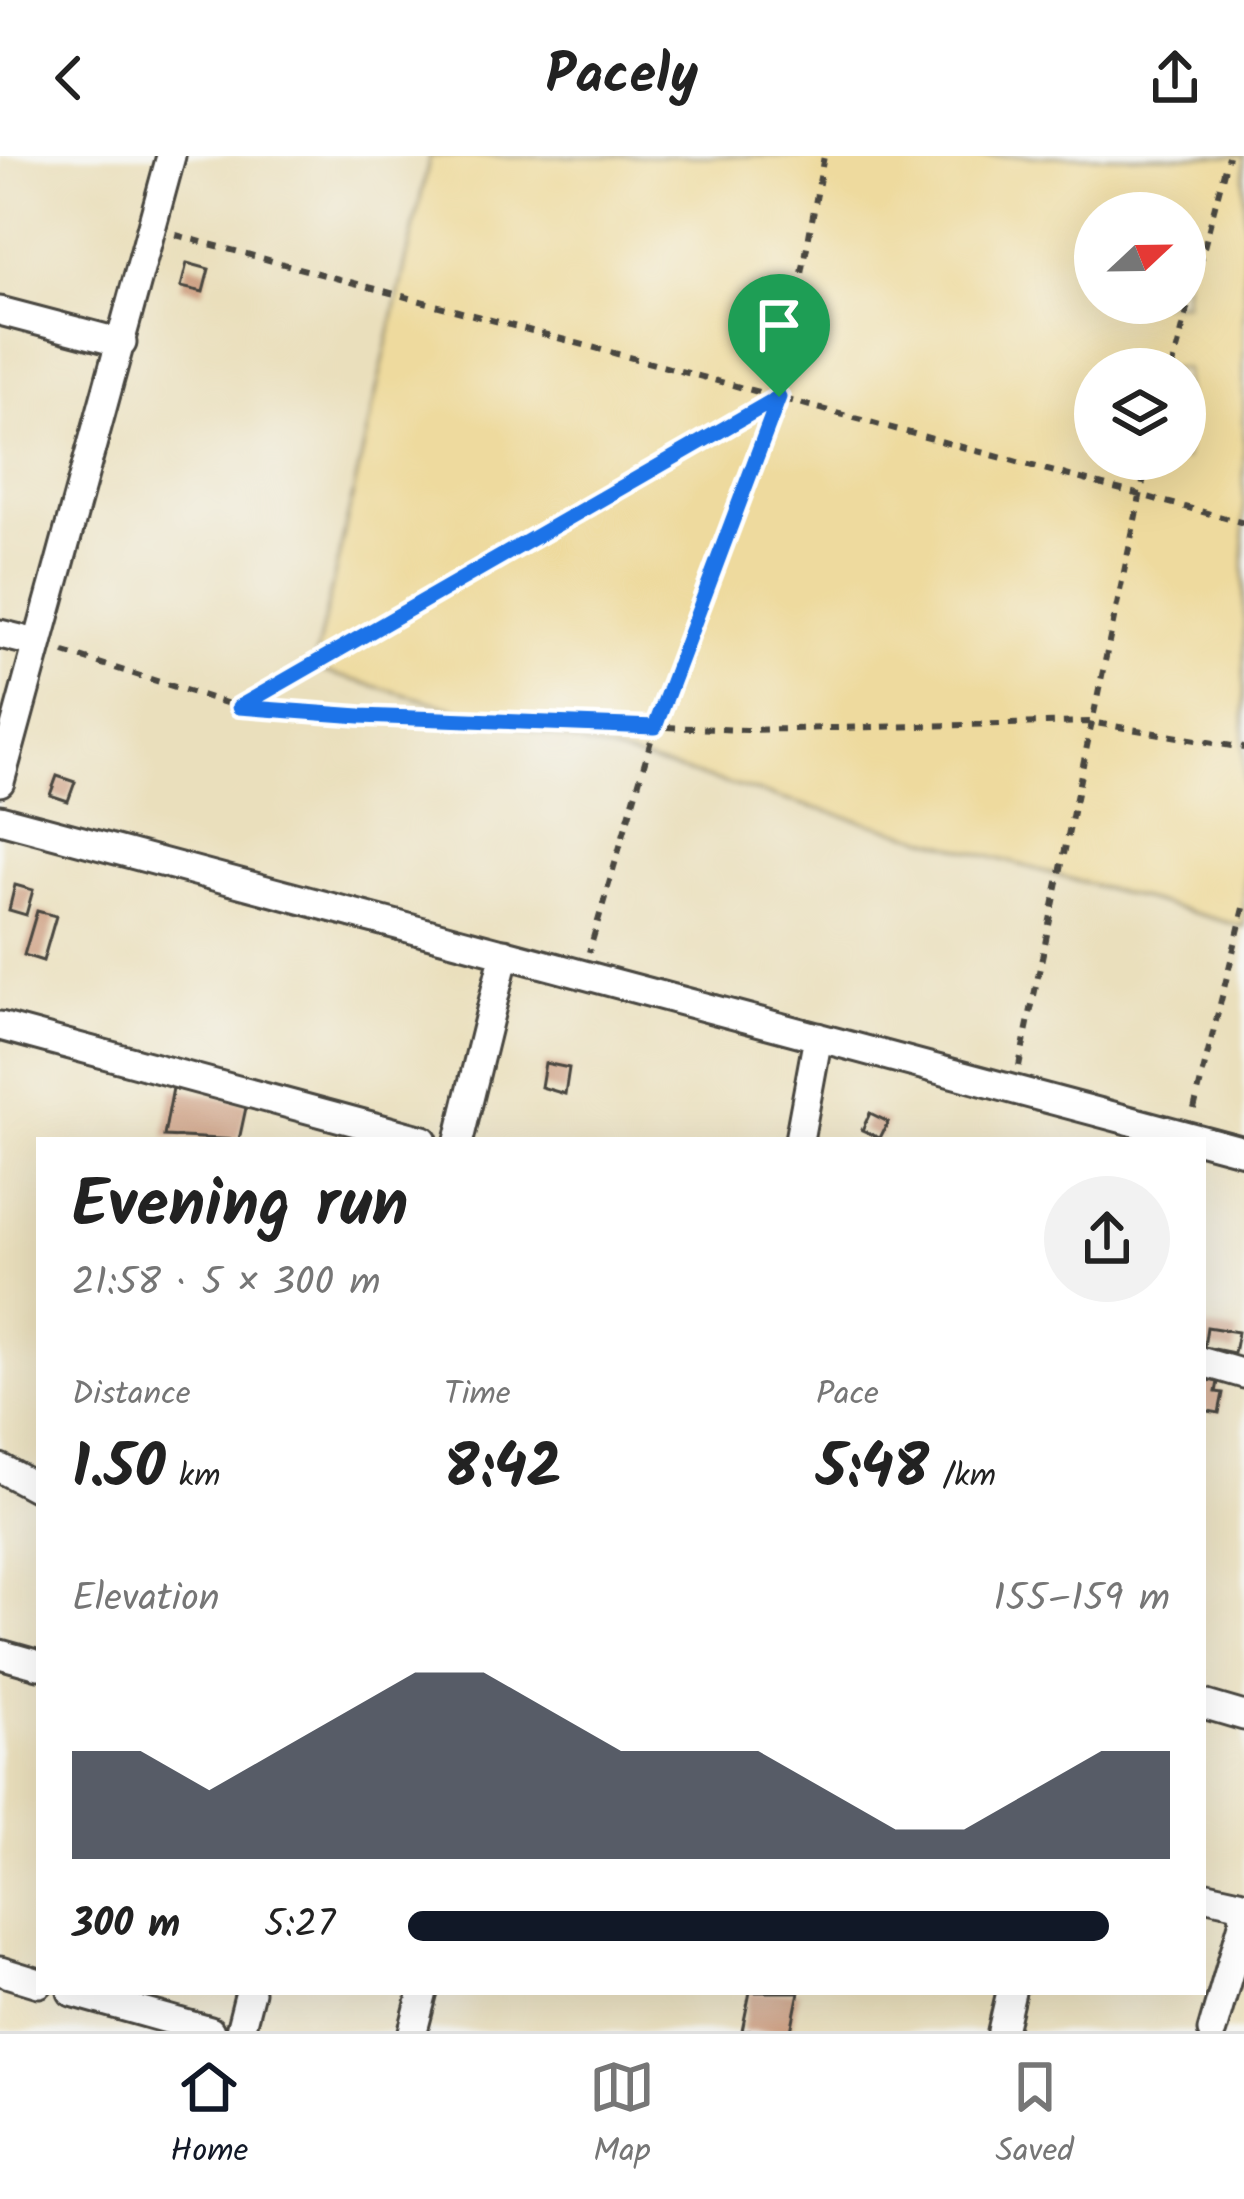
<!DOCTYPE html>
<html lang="en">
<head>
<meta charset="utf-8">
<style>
  body { margin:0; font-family:Kalam,sans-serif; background:#f2f2f2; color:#222; height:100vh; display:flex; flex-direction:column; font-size:45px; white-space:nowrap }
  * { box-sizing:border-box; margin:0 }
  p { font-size:39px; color:#767676 }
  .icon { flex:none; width:66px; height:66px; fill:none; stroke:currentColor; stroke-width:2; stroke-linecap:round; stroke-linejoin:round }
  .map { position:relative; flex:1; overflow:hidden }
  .panel { position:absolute; left:36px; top:981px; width:1170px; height:858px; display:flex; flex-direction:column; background:#fff; border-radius:0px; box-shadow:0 12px 48px #0002 }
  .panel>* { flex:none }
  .needle { width:78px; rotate:68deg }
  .controls { position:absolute; left:1074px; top:36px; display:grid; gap:24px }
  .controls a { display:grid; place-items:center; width:132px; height:132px; border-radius:50%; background:#fff; box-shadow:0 12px 48px #0002; font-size:60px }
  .pin { position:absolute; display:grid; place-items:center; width:102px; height:102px; color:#fff; margin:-123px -51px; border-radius:50% 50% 50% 0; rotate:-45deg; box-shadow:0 0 12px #0007 }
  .pin .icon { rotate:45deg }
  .round { display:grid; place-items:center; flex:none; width:126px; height:126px; border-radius:63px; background:#f2f2f2 }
  .summary { display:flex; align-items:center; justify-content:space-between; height:204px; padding:0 36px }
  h1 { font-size:66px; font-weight:700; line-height:90px }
  .figures { display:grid; grid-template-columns:repeat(3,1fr); gap:18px; height:204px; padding:12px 36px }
  .figures div { display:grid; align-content:center }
  .figures b { font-size:60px; font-weight:700 }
  .figures small { font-size:33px; font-weight:400 }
  .figures p { font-size:33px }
  .chart { height:336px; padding:24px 36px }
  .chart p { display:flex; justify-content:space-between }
  .chart svg { width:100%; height:216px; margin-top:12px; fill:#111827; opacity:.7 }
  ul { padding:0 36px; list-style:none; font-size:39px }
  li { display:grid; grid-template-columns:192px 144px 1fr; align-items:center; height:90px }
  li i { height:30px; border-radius:15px; background:#111827 }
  header { display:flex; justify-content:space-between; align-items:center; height:156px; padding:0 36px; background:#fff; font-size:54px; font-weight:700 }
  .tab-bar { display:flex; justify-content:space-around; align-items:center; height:168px; border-top:3px solid #e0e0e0; background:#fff; font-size:33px; color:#767676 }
  .tab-bar a { display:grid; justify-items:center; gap:6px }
  .tab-bar .on { color:#111827 }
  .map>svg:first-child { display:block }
  .sand { fill:#eeda9e; stroke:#8c8264; stroke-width:3; fill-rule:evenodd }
  .building { fill:#cc9b7d }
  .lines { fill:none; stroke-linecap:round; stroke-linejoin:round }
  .street-casing { stroke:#484641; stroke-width:33 }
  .path { stroke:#484641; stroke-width:6; stroke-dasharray:9 9; stroke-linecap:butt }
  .street { stroke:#fff; stroke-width:27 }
  .route-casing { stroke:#fff; stroke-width:24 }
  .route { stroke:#1a73e8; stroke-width:15 }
</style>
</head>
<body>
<header><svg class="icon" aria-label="back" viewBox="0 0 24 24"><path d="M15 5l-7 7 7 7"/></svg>Pacely<svg class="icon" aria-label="share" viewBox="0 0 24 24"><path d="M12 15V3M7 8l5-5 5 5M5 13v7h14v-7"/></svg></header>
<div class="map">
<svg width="1244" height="1875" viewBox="0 0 1244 1875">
  <rect width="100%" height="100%" fill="#f6f6f2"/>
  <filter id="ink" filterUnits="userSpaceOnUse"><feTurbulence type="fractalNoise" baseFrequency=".00833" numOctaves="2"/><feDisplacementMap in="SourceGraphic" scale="24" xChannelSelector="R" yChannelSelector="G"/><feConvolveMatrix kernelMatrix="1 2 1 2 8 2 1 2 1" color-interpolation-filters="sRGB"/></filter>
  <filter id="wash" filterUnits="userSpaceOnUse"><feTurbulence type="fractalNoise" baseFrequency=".004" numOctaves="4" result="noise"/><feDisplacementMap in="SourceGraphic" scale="48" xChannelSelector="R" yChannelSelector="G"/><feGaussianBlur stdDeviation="2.7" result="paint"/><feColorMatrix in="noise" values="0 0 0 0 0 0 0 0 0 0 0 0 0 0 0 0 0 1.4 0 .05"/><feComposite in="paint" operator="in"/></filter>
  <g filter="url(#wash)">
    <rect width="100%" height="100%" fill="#eadfbc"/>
    <path class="sand" d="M430 0H1244V771L313 513ZM1095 57H1185V147H1095ZM1095 213H1185V303H1095Z"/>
    <g id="blocks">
      <path class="building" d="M187 107 209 113 203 136 181 131Z
        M57 620 75 626 68 645 50 639Z
        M15 729 33 734 26 759 9 754Z
        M37 755 56 760 43 805 24 799Z
        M545 907 569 912 565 938 541 931Z
        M173 932 247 947 239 984 164 980Z
        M870 957 888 966 880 982 862 974Z
        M1207 1171 1238 1176 1234 1197 1204 1191Z
        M1203 1223 1218 1226 1216 1236 1223 1237 1219 1257 1203 1254Z
        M750 1836H799L791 1875H742Z"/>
    </g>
  </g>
  <g filter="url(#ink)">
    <use href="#blocks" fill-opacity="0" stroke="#484641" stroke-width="3"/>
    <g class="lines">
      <defs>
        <path id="street" d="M0 155 122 187
          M0 478 37 487
          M0 626 171 0
          M0 663 1244 995
          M0 870 423 984
          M459 984 505 797
          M799 984 818 881
          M1203 1206 1244 1218
          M0 1312 39 1333
          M0 1498 39 1509
          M1203 1548 1244 1560
          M1203 1739 1239 1747 1244 1759
          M0 1815 39 1827
          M72 1836 210 1875
          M240 1875 250 1836
          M413 1875 423 1836
          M1002 1875 1011 1836
          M1212 1875 1244 1764"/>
      </defs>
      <use href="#street" class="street-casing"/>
      <path class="path" d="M176 79 1244 367
        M1172 213 1228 0
        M779 241 824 0
        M64 496 239 551 360 560 747 574 1090 566 1244 592
        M239 551 779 241 655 571 589 796
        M1019 910 1148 303
        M1194 953 1244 752"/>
      <use href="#street" class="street"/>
    </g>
  </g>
  <g class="lines" filter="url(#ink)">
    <defs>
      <path id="route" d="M779 241 655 571 360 560 239 551Z"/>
    </defs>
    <use href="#route" class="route-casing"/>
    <use href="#route" class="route"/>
  </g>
</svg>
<div class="controls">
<a><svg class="needle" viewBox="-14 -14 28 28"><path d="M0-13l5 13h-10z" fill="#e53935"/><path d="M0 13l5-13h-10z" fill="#767676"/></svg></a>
<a><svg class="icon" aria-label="layers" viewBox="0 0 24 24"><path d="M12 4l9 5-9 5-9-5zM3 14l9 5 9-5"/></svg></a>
</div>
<div class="pin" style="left:779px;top:241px;background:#1e9e55"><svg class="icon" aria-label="arrive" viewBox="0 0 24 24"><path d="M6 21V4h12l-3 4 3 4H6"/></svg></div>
<section class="panel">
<div class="summary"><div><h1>Evening run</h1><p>21:58 · 5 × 300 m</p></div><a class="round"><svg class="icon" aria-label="share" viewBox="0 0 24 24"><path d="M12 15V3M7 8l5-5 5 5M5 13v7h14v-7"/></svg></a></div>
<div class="figures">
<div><p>Distance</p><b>1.50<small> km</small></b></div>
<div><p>Time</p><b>8:42</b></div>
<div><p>Pace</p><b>5:48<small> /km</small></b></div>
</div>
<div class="chart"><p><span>Elevation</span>155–159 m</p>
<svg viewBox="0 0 160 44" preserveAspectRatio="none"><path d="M0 44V22L10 22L20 30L30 22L40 14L50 6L60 6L70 14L80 22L90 22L100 22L110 30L120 38L130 38L140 30L150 22L160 22V44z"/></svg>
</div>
<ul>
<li><b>300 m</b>5:27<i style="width:92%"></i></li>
</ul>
</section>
</div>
<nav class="tab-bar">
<a class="on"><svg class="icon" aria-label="home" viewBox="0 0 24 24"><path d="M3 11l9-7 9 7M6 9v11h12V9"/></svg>Home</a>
<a><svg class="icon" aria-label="map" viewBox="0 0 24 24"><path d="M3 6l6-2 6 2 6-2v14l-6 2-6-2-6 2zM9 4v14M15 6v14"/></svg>Map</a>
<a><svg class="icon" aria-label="saved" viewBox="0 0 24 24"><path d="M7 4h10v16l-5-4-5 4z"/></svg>Saved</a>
</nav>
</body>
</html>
